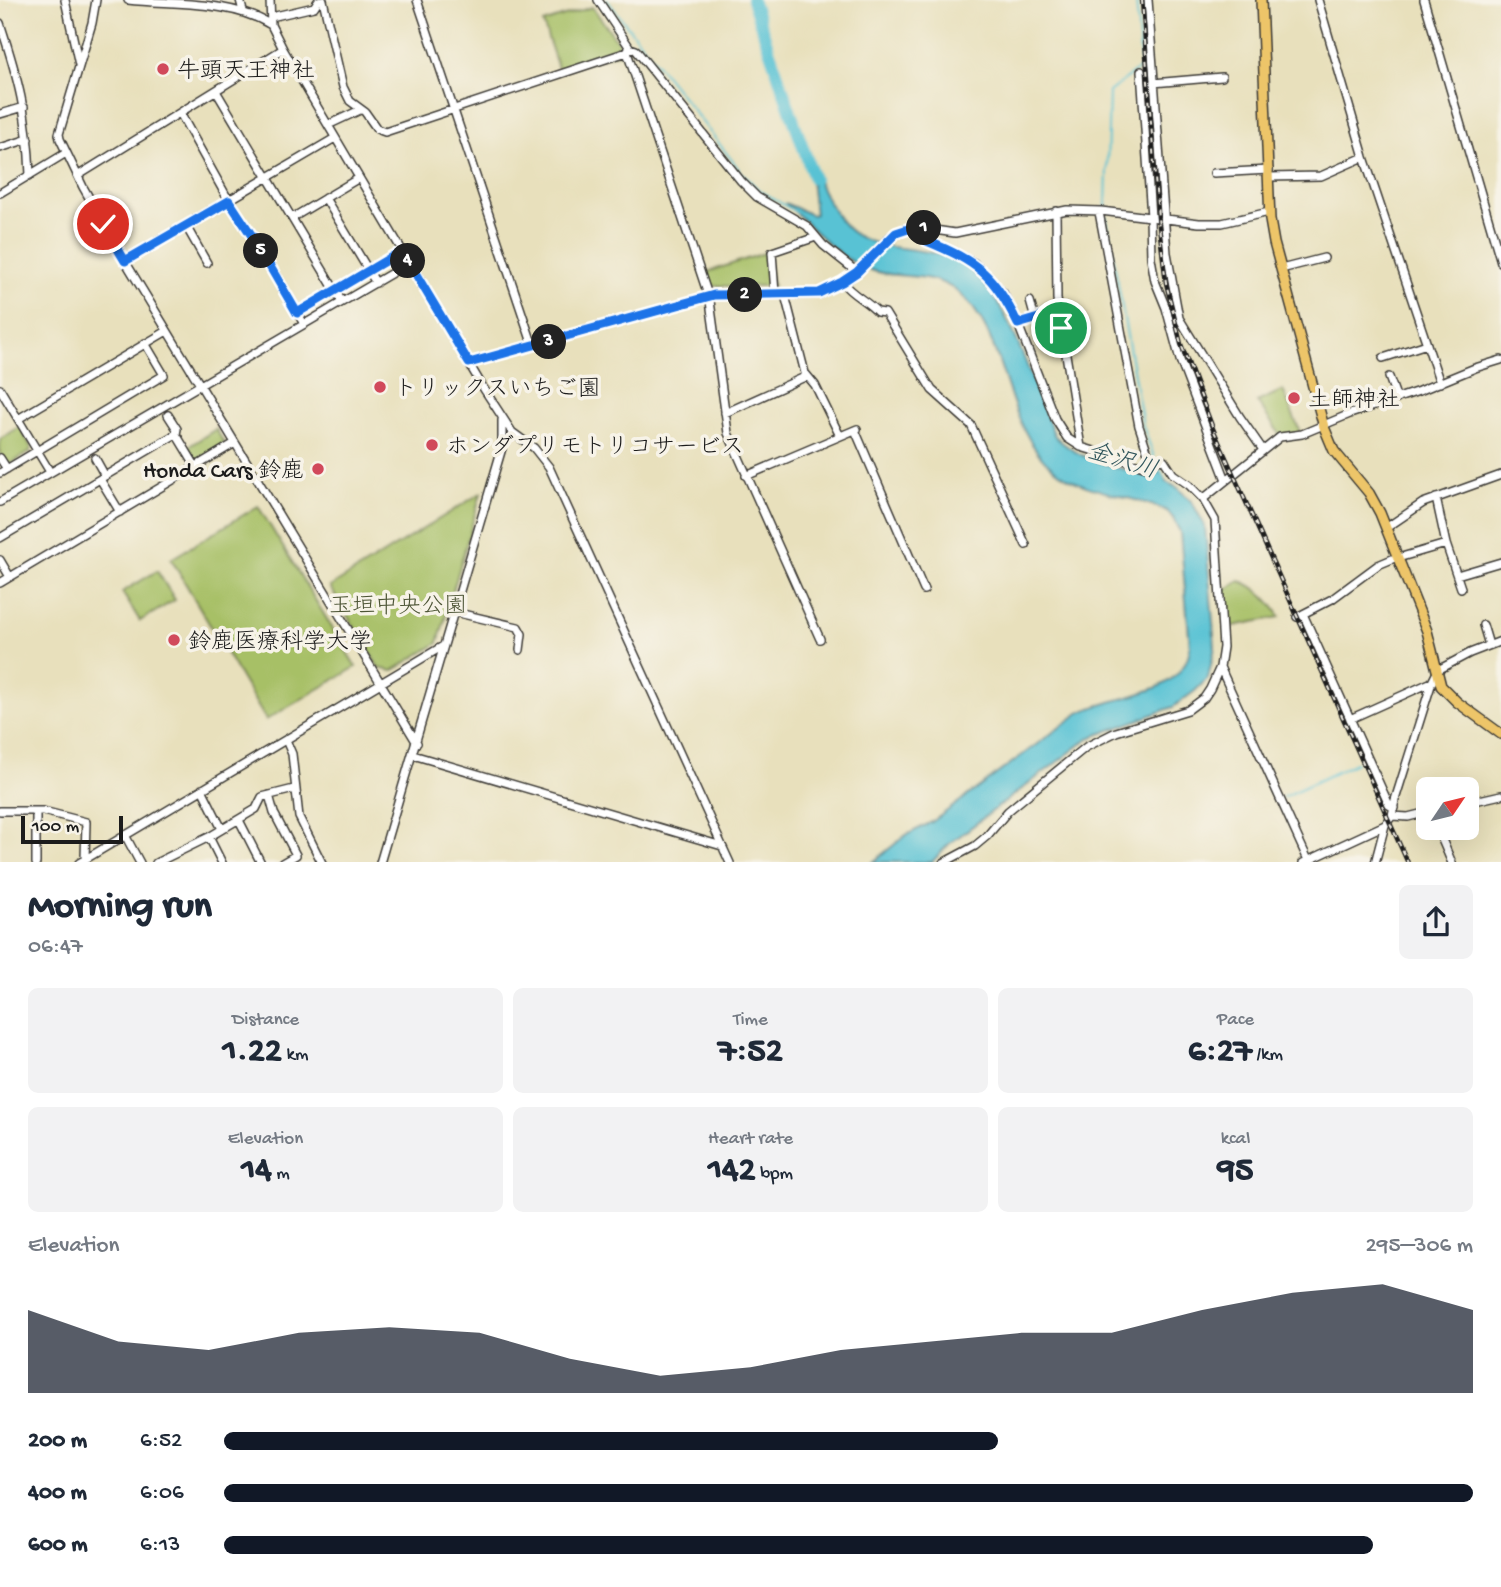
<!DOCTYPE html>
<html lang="en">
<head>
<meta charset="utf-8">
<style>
  body { margin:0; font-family:"Gochi Hand","Klee One",sans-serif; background:#f2f2f3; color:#1f2937; height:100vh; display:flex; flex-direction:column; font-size:26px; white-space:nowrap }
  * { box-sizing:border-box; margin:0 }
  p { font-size:23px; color:#747a83 }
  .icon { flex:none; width:38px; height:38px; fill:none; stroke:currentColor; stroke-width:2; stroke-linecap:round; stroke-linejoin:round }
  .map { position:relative; height:862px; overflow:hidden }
  .details { display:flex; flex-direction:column; background:#fff; flex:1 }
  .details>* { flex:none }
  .needle { width:46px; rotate:55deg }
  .tools { position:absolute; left:1416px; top:777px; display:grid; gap:14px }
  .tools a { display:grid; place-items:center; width:63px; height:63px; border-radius:10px; background:#fff; box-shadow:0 7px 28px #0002; font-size:35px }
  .scale { position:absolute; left:21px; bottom:18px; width:102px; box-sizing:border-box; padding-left:7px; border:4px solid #1c1c1c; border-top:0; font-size:19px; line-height:24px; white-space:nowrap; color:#1c1c1c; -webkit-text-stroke:5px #f7f3e8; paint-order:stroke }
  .pin { position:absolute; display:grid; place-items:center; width:60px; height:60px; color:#fff; margin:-30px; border:4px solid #fff; border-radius:50%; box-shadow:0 2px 7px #0007 }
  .km { position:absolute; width:35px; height:35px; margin:-18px; border-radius:50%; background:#222; color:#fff; font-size:19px; line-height:35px; text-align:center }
  .round { display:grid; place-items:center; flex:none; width:74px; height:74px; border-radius:10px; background:#f2f2f3 }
  .overview { display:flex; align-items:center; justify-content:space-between; height:119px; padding:0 28px }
  h1 { font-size:38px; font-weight:700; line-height:52px }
  .metrics { display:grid; grid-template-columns:repeat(3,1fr); gap:10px; height:119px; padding:7px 28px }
  .metrics div { display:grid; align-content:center; border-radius:10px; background:#f2f2f3; text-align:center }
  .metrics b { font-size:35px; font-weight:700 }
  .metrics small { font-size:19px; font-weight:400 }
  .metrics p { font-size:19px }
  .chart { height:196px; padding:14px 28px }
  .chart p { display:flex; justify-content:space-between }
  .chart svg { width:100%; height:126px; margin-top:7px; fill:#111827; opacity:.7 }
  ul { padding:0 28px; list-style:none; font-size:23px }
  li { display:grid; grid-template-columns:112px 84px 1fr; align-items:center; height:52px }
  li i { height:18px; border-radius:9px; background:#111827 }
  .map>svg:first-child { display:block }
  .green { fill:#a7c066; stroke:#626e41; stroke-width:2 }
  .water { fill:#58c2d4; stroke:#3a6f78; stroke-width:2 }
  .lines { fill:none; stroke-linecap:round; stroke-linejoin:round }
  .stream { stroke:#58c2d4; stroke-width:2 }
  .river { stroke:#58c2d4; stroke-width:12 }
  .minor-casing { stroke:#3b3934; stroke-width:10 }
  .major-casing { stroke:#3b3934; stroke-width:12 }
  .minor { stroke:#fff; stroke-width:7 }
  .major { stroke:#edc569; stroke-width:9 }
  .rail-casing { stroke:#1c1c1c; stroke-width:4.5 }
  .rail { stroke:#f7f3e8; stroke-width:2; stroke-dasharray:5; stroke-linecap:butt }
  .route-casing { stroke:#fff; stroke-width:14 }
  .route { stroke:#1a73e8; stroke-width:9 }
  .poi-dot { fill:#d1495b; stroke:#f7f3e8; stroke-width:2.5 }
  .labels { text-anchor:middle; stroke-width:7; stroke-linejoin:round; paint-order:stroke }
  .poi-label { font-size:23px; fill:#1c1c1c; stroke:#f7f3e8; text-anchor:start }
  .park-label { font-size:23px; fill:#4d5536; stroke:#f7f3e8 }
  .water-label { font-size:24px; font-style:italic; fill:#31565c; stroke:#f7f3e8 }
</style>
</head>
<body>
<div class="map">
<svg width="1501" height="863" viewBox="0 0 1501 863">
  <rect width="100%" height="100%" fill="#f7f3e8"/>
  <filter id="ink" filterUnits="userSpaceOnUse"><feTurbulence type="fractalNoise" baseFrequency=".0143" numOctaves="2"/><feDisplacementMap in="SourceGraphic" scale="14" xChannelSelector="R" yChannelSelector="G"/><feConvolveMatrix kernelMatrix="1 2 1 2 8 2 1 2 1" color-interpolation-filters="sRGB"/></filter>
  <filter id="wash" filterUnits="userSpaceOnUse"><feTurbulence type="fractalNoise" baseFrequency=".00686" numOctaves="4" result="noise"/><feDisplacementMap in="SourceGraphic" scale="28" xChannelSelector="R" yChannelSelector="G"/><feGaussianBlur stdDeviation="1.57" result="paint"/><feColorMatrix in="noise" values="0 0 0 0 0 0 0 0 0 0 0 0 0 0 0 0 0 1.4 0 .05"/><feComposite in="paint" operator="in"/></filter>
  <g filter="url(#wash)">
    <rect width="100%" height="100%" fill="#e8e0bc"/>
    <path class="green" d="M592 7 622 47 621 52 559 71 543 23Z
      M767 252 773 286H709L705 273Z
      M1283 390 1300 432 1281 436 1257 402Z
      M20 427 31 447 30 452 10 464 6 463 0 454V439Z
      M216 429 224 443 223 446 200 460 195 459 188 447Z
      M481 493 438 643 392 671 379 668 330 587Z
      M258 506 356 667 266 720 171 559Z
      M157 571 175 600 140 621 122 592Z
      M1240 581C1255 585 1273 603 1280 617L1228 627 1223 591Z"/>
    <path class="water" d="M809 164C822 186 834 222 856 235 890 255 934 243 967 268 1014 305 1030 382 1055 436 1079 461 1114 466 1146 475L1153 477 1160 471 1166 482 1178 488 1192 502 1205 526 1215 647 1208 678 1195 691 1173 707 1089 738 949 844 932 862H873L906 835 932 822 1079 713C1116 694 1184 697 1190 647L1180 532 1173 518 1167 511C1132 495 1083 493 1053 468 1003 429 1008 332 958 292 929 269 898 281 867 269 838 259 809 223 785 203L812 215 815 214Z"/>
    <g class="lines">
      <path class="stream" d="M607 0 742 173 760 191 796 212
        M1106 207 1109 92 1141 67 1136 0
        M1106 216 1143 426 1154 457
        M1157 462 1164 480
        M1283 797 1356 763"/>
      <path class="river" d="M752 0 814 179"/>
    </g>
  </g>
  <g filter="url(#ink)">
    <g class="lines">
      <defs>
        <path id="minor" d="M65 0 79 65
          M96 0 92 23 59 134 60 139 83 187 125 261 417 743
          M128 0C175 5 231 0 271 25
          M240 0 243 11
          M270 0 271 25 283 49 484 389 512 432 534 448 549 467 730 863
          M323 0 343 87 350 101 365 112 377 129 385 132 627 52
          M417 0 533 346
          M598 0 630 48 627 52 710 301 728 433 820 639
          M1148 0 1167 253 1179 318 1240 417 1263 450
          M1318 0 1364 157 1440 383
          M1424 0 1501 262
          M271 17 314 7 318 1 323 0
          M0 23C18 78 28 116 30 175
          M630 48 636 50 741 181 757 197 807 226 823 245 857 272
          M1141 71 1151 217
          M1153 83 1222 77
          M216 91 342 302
          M180 113 229 201 254 239 304 324
          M0 114 24 107
          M328 125 360 110
          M0 148 28 139
          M1214 173 1269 170
          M79 175 283 49
          M1269 177 1321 176 1364 157
          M0 193 66 153
          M325 198 376 283
          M1056 211 1057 299 1081 447
          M1099 212 1139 426 1151 462
          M1150 217 1151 258 1155 281 1166 308 1180 360 1226 480
          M292 218 359 178
          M186 226 207 263
          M928 229 927 241 974 263 1003 293 1018 324 1055 419 1067 438 1081 447 1147 467C1152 464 1155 457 1164 460L1173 474 1189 485 1203 499 1215 520 1223 647 1220 667 1210 689 1204 698 1188 710 1116 732 1086 747 1008 811 987 836 975 846 943 863
          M125 261 335 138
          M1281 269 1324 258
          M842 282C853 296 866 300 877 312L885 313 932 390 971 425 1026 545
          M775 294 772 252 816 237
          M785 295 805 373 815 385 840 436
          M1030 301 1035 319
          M297 313 395 255H405
          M1018 324 1059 312
          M1383 358 1427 344
          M469 363 714 295 819 294 850 278 890 237 906 229 921 228 955 233 1067 210 1101 211 1199 223H1222L1269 212
          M1389 377 1397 399
          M0 389 50 472
          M725 413 807 376
          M168 415 177 429 176 434
          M18 419 167 331
          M855 430 924 590
          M0 458 7 469
          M95 458 105 476
          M0 473 164 375 145 343
          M746 476 857 429
          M100 479 120 512
          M1436 498 1446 544 1461 588
          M1203 499 1280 437 1302 434 1350 414 1419 391 1475 368 1501 360
          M0 502 409 263
          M1386 528 1423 503 1501 475
          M0 538 176 434 196 467
          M1398 558 1446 544
          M0 560 10 577
          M1457 575 1501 562
          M0 583 235 443
          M454 612 518 627 522 634 520 650
          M1303 614 1389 805 1394 808
          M1297 617 1332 599 1378 565 1397 557
          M1483 625 1489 645
          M1220 667 1308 860
          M1350 719 1432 682
          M286 740 292 754 299 817 322 863
          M413 755 722 846
          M202 789 222 829
          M269 795 274 813 296 855 282 863
          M1466 803 1501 795
          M0 811H43L86 822 85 859
          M36 811V863
          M1392 816 1408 817 1428 812
          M239 820 261 863
          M1437 828 1452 863
          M125 835 140 863
          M209 837 222 863
          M79 863 443 646
          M156 863 209 837 256 809 262 797 294 789
          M380 863 502 448V420
          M1303 863 1385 825
          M1375 863 1385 825 1392 816 1395 800 1432 682 1438 670 1470 653 1501 641"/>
        <path id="major" d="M1261 0 1270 220 1274 243 1324 427 1334 451 1369 493 1380 513 1427 631 1441 686 1457 702 1501 734"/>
      </defs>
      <use href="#minor" class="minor-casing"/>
      <use href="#major" class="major-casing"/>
      <use href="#minor" class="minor"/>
      <use href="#major" class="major"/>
      <defs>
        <path id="rail" d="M1142 0 1158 218 1166 283 1181 344 1214 431 1408 863"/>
      </defs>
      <use href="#rail" class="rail-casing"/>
      <use href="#rail" class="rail"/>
    </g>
  </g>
  <g class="lines" filter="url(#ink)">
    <defs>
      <path id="route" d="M103 224 125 261 229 201 254 239 297 313 395 255 405 256 469 363 714 295 819 293 842 282 857 272 896 233 911 228 928 229 927 241C977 262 994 274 1018 324L1059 312 1061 328"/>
    </defs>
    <use href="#route" class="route-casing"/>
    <use href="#route" class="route"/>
  </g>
  <g class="poi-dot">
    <circle cx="163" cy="69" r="7"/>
    <circle cx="380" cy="387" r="7"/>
    <circle cx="1294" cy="398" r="7"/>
    <circle cx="432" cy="445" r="7"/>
    <circle cx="318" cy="469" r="7"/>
    <circle cx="174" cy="640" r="7"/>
  </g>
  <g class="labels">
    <g class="poi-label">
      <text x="177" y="77">牛頭天王神社</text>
      <text x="394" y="395">トリックスいちご園</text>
      <text x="1308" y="406">土師神社</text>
      <text x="446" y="453">ホンダプリモトリコサービス</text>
      <text x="304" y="477" text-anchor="end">Honda Cars 鈴鹿</text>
      <text x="188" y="648">鈴鹿医療科学大学</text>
    </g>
    <g class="park-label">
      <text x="398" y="612">玉垣中央公園</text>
    </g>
    <g class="water-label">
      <text transform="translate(1123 459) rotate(17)" y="8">金沢川</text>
    </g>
  </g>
</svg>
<div class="tools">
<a><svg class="needle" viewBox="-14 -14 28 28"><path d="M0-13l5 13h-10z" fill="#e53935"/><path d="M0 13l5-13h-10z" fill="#747a83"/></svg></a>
</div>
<div class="scale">100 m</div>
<div class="pin" style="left:1061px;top:328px;background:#1e9e55"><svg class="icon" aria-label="arrive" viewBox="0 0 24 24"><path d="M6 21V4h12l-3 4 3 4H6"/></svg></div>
<div class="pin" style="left:103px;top:224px;background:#d93025"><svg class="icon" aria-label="check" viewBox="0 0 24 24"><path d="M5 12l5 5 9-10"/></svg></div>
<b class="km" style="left:924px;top:228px">1</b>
<b class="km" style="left:745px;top:295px">2</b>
<b class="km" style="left:549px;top:342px">3</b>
<b class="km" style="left:408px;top:261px">4</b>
<b class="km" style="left:261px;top:251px">5</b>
</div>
<section class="details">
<div class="overview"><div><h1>Morning run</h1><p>06:47</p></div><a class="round"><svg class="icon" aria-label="share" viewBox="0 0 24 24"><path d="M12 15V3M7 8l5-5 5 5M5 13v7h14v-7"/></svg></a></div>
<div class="metrics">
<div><p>Distance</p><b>1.22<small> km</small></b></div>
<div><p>Time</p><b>7:52</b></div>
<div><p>Pace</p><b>6:27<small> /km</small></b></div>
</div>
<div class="metrics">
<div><p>Elevation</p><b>14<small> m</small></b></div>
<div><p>Heart rate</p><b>142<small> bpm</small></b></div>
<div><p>kcal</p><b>95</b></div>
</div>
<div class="chart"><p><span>Elevation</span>295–306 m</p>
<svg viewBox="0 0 160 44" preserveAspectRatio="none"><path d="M0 44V15L10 26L20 29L30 23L40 21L50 23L60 32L70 38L80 35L90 29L100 26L110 23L120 23L130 15L140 9L150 6L160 15V44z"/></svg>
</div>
<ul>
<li><b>200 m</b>6:52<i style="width:62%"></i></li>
<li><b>400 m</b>6:06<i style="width:100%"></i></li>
<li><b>600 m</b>6:13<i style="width:92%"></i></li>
</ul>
</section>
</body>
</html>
